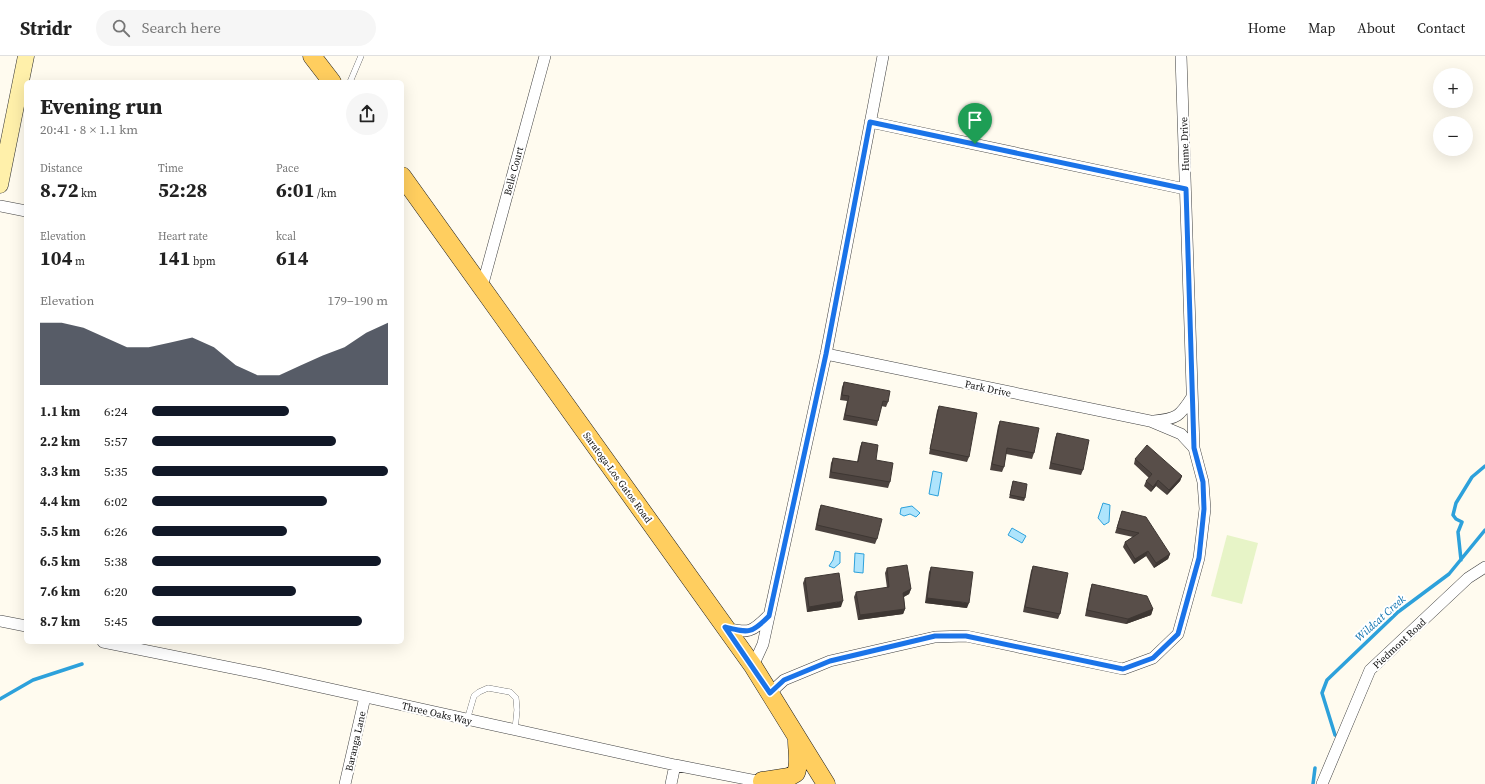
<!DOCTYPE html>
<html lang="en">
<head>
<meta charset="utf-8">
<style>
  body { margin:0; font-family:"Source Serif 4",serif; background:#f6f6f6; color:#222; height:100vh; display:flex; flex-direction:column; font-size:15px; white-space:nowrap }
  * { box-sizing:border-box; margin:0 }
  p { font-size:13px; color:#767676 }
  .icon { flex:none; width:22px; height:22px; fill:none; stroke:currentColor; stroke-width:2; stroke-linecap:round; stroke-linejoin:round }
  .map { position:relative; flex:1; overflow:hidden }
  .sheet { position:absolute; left:24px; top:24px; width:380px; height:564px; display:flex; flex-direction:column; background:#fff; border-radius:6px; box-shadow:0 4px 16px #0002 }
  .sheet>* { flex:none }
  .tools { position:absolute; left:1433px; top:12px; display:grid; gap:8px }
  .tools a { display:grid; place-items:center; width:40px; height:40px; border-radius:50%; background:#fff; box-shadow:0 4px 16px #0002; font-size:20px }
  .pin { position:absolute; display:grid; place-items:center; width:34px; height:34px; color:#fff; margin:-41px -17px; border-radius:50% 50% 50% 0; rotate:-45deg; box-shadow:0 0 4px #0007 }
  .pin .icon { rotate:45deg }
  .round { display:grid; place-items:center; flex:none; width:42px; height:42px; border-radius:21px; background:#f6f6f6 }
  .headline { display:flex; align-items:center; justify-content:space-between; height:68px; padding:0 16px }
  h1 { font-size:22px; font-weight:700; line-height:30px }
  .metrics { display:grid; grid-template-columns:repeat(3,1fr); gap:6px; height:68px; padding:4px 16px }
  .metrics div { display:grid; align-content:center }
  .metrics b { font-size:20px; font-weight:700 }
  .metrics small { font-size:11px; font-weight:400 }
  .metrics p { font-size:11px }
  .chart { height:112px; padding:8px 16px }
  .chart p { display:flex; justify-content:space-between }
  .chart svg { width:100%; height:72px; margin-top:4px; fill:#111827; opacity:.7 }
  ul { padding:0 16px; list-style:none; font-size:13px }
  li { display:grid; grid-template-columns:64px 48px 1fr; align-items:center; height:30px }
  li i { height:10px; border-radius:5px; background:#111827 }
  header { display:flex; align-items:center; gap:24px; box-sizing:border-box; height:56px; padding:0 20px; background:#fff; border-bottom:1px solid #e0e0e0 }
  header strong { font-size:19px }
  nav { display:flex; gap:22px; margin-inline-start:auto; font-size:14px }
  .search { width:280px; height:36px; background:#f6f6f6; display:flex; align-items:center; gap:10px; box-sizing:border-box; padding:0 14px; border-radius:22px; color:#767676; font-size:15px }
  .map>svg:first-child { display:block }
  .pitch { fill:#e7f4c7 }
  .water { fill:#aee4fc; stroke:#2da1db }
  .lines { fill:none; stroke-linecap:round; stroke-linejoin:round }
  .stream { stroke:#2da1db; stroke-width:3.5 }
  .service-casing { stroke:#414141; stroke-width:6 }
  .minor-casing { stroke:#414141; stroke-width:12 }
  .secondary-casing { stroke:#303030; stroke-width:17 }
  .primary-casing { stroke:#1f1f1f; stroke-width:19 }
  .service { stroke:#fff; stroke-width:5.5 }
  .minor { stroke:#fff; stroke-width:11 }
  .secondary { stroke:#fff0aa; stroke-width:16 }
  .primary { stroke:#ffce5f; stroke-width:18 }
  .wall { fill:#4c433f }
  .shaded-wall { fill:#3e3733 }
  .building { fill:#584e49; stroke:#3e3733 }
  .route-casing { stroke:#fff; stroke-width:8 }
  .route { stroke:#1a73e8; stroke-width:5 }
  .labels { text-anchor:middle; stroke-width:4; stroke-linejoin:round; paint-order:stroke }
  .street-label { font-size:10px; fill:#0e0e0e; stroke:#fff }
  .water-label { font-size:11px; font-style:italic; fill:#0a70ae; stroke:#fff }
</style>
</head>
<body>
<header>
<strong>Stridr</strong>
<div class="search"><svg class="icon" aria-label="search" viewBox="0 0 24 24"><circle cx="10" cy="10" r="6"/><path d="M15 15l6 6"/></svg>Search here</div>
<nav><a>Home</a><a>Map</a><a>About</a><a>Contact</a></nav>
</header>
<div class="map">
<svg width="1485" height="728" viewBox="0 0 1485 728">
  <rect width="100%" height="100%" fill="#fffbef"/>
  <path class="pitch" d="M1227 479 1258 487 1242 548 1211 540Z"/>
  <path class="water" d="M933 415 942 417 938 440 929 438Z
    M1103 447 1110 449 1109 466 1104 469 1098 462Z
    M912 450 920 457 916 461 910 458 904 460 900 458 901 452Z
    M1012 472 1026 480 1022 487 1008 479Z
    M835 495 840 496V507L834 512 829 510 833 504Z
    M855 497 864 498 863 517 854 516Z"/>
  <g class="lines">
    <path class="stream" d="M1461 504 1458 476 1462 466 1456 463 1453 459 1456 447 1472 421 1485 410
      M0 643 33 624 82 608
      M1335 679 1322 637 1327 624 1398 556 1449 518 1485 474
      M1313 728 1315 712"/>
    <defs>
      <path id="service" d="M350 26 361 0
        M467 664 474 640 479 636 488 632 510 636 516 642 517 654 515 674"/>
      <path id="minor" d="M1181 0 1194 392
        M870 66 1185 133
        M0 150 26 155
        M482 231 545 0
        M1154 365C1177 363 1180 360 1192 341
        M0 565 26 570
        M726 572C749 577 751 577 768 560
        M103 586 262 618 675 709 767 727
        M753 610 763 588 826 298 883 0
        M770 637 784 624 830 605 935 581 966 580 1123 613 1153 602 1178 578 1199 502 1205 453 1203 426 1194 392 1181 378 1150 365 826 298
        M345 728 365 641
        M671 728 675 709
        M1322 728 1370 614 1468 522 1485 511"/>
      <path id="secondary" d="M0 129 26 0"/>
      <path id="primary" d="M312 0 332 26
        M402 120 753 610 826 728
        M762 725 789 721 796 717C800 707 797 695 797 684"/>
    </defs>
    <use href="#service" class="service-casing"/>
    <use href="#minor" class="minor-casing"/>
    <use href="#secondary" class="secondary-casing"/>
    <use href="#primary" class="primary-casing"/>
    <use href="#service" class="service"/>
    <use href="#minor" class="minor"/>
    <use href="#secondary" class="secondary"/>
    <use href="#primary" class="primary"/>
  </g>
  <path class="wall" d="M844 326 888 346 886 351 881 350 877 370 843 364 847 345 840 344 842 331Z
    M939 350 969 401 967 406 929 398 937 355Z
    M1000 365 1034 397 1032 403 1006 398 1004 411 1002 416 990 414 998 370Z
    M1057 377 1083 414 1081 419 1049 413 1055 382Z
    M862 386 876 404 890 426 888 432 829 422 831 407 833 402 857 406 860 391Z
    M1135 403 1182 420 1180 425 1167 439 1156 430 1151 436 1144 430 1146 425 1149 422 1134 408Z
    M1013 425 1025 442 1024 445 1009 442Z
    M821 449 877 483 875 488 815 474 819 454Z
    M1122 455 1170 498 1168 503 1154 512 1146 500 1134 508 1123 491 1125 486 1133 481 1115 477Z
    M1033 510 1060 558 1058 563 1023 556 1031 515Z
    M931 511 967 552 925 547 929 516Z
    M887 512 911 533 909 538 904 541 905 553 903 558 858 564 854 541 856 536 887 532 885 517Z
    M805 522 841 551 807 556 803 527Z
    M1092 528 1153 553 1151 559 1126 568 1085 560 1090 534Z"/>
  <path class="shaded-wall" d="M1182 420 1180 425 1167 439 1169 434Z
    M1158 424 1156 430 1151 436 1153 431Z
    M1148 495 1146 500 1134 508 1135 503Z
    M1170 498 1168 503 1154 512 1156 507Z
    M911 533 909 538 901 542 903 537Z
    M927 542 969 547 967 552 925 547Z
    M843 545 841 551 807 556 809 551Z
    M905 553 903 558 858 564 860 559Z
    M1153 553 1151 559 1126 568 1128 563Z"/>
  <path class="building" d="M844 326 890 335 888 346 883 345 878 365 845 359 849 340 842 339Z
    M939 350 977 357 969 401 930 393Z
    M1000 365 1039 372 1034 397 1007 392 1004 411 992 408Z
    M1057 377 1089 384 1083 414 1051 407Z
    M862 386 878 389 876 404 893 407 890 426 831 416 833 402 858 406Z
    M1147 389 1182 420 1169 434 1158 424 1153 431 1146 425 1152 418 1135 403Z
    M1013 425 1027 428 1025 442 1010 439Z
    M821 449 882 463 877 483 817 469Z
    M1122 455 1146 461 1170 498 1156 507 1148 495 1135 503 1125 486 1139 477 1117 472Z
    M907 509 911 533 903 537 905 553 860 559 856 536 889 531 887 512Z
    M1033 510 1068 517 1060 558 1025 551Z
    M931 511 973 516 969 547 927 542Z
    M839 517 843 545 809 551 805 522Z
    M1092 528 1147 540 1153 553 1128 563 1087 554Z"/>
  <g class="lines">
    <defs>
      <path id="route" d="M870 66 1186 133 1194 392 1203 426 1204 453 1199 502 1178 578 1153 602 1123 613 966 580H935L830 605 784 624 770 637 725 571C749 577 751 578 769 560L826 298Z"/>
    </defs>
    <use href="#route" class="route-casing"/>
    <use href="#route" class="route"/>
  </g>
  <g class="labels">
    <g class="street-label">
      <text transform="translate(1184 88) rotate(-92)" y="4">Hume Drive</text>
      <text transform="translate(513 115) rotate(-75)" y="4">Belle Court</text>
      <text transform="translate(988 332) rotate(12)" y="4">Park Drive</text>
      <text transform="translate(618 421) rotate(54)" y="4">Saratoga-Los Gatos Road</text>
      <text transform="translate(1399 587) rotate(-43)" y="4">Piedmont Road</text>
      <text transform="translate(437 657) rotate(13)" y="4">Three Oaks Way</text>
      <text transform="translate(355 685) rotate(-77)" y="4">Baranga Lane</text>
    </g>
    <g class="water-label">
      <text transform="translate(1380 562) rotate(-42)" y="4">Wildcat Creek</text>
    </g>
  </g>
</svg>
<div class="tools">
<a>+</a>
<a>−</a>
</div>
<div class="pin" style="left:975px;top:88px;background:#1e9e55"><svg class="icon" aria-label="arrive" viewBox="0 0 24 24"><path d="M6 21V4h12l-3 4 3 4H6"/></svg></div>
<section class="sheet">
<div class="headline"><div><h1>Evening run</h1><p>20:41 · 8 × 1.1 km</p></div><a class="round"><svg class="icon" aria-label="share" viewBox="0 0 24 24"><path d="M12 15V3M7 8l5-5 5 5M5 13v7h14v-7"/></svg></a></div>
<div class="metrics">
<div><p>Distance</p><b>8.72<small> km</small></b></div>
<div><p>Time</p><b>52:28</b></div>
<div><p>Pace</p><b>6:01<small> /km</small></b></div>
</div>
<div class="metrics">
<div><p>Elevation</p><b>104<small> m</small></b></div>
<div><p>Heart rate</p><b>141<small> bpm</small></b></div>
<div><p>kcal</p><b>614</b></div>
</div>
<div class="chart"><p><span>Elevation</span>179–190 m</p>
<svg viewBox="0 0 160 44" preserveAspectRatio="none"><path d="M0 44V6L10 6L20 9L30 15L40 21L50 21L60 18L70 15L80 21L90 32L100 38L110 38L120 32L130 26L140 21L150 12L160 6V44z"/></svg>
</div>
<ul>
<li><b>1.1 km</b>6:24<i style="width:58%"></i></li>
<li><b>2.2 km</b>5:57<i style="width:78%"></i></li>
<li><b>3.3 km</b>5:35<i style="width:100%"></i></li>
<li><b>4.4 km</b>6:02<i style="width:74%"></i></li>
<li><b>5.5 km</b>6:26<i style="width:57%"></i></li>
<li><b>6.5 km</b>5:38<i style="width:97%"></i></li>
<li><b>7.6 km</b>6:20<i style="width:61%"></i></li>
<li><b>8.7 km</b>5:45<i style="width:89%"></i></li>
</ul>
</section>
</div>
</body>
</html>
